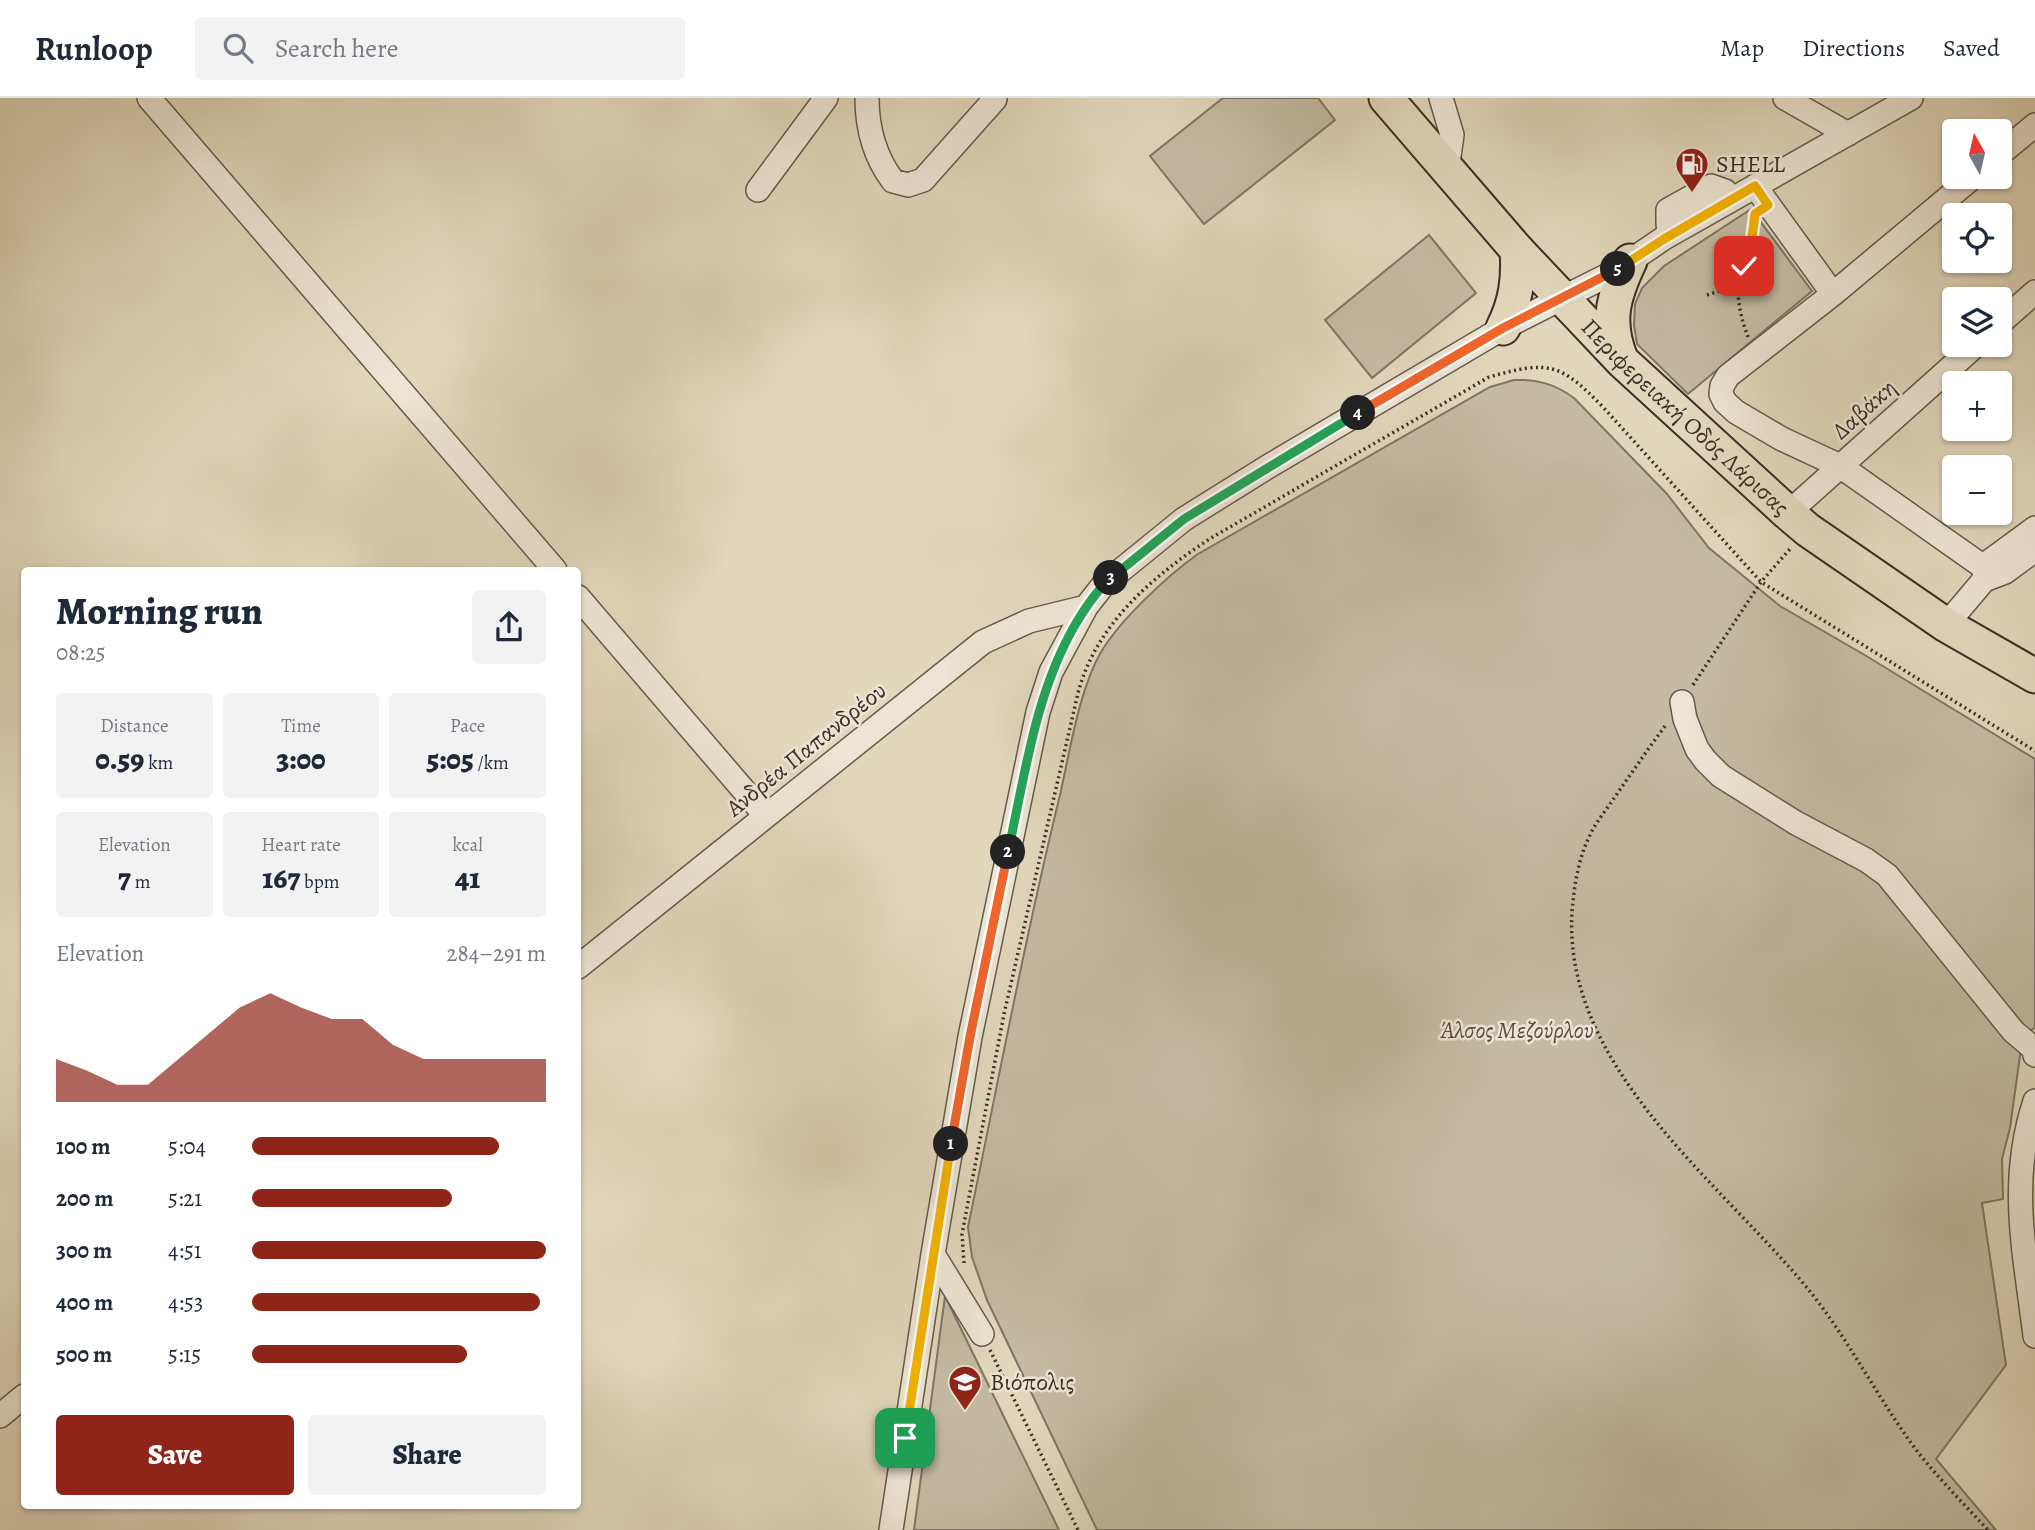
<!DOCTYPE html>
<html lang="en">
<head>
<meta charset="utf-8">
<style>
  body { margin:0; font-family:Alegreya,serif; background:#f2f2f3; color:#1f2937; height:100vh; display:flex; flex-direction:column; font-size:26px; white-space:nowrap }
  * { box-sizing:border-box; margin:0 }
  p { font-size:23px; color:#747a83 }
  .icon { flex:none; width:38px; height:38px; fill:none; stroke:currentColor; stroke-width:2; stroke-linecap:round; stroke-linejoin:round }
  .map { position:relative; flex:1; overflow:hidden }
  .drawer { position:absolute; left:21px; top:469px; width:560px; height:942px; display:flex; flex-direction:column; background:#fff; border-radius:7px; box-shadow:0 2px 5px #0004 }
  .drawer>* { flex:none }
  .needle { width:46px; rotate:352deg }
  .tools { position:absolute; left:1942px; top:21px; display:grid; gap:14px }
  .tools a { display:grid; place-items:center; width:70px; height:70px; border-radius:7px; background:#fff; box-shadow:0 2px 5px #0004; font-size:35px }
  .pin { position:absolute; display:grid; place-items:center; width:60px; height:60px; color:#fff; margin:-30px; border-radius:14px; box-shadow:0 4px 10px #0006 }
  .km { position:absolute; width:35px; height:35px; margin:-18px; border-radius:50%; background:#222; color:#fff; font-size:19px; line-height:35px; text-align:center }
  .round { display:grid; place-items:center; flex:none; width:74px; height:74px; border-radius:7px; background:#f2f2f3 }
  .summary { display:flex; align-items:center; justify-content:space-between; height:119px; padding:0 35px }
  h1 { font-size:38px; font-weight:800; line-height:52px }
  .stats { display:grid; grid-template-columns:repeat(3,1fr); gap:10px; height:119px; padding:7px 35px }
  .stats div { display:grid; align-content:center; border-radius:7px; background:#f2f2f3; text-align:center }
  .stats b { font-size:30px; font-weight:800 }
  .stats small { font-size:19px; font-weight:400 }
  .stats p { font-size:19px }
  .chart { height:196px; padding:14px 35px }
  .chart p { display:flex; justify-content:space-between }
  .chart svg { width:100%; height:126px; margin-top:7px; fill:#8f2418; opacity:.7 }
  .primary-button { display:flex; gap:14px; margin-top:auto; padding:14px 35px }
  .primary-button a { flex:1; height:80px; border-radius:7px; background:#8f2418; color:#fff; font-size:28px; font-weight:800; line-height:80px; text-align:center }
  .primary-button a+a { background:#f2f2f3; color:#1f2937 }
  ul { padding:0 35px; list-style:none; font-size:23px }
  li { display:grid; grid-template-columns:112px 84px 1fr; align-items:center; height:52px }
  li i { height:18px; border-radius:9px; background:#8f2418 }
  header { display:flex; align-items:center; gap:42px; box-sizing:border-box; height:98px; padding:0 35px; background:#fff; border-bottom:2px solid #e0e1e3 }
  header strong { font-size:33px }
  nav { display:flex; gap:38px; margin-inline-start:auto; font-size:24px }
  .search { width:490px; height:63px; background:#f2f2f3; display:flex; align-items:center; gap:18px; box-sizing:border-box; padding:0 24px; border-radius:7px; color:#747a83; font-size:26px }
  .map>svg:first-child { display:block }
  .green { fill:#c4bba2; stroke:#7e7664; stroke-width:2 }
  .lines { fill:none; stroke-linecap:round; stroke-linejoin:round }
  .minor-casing { stroke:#635a4c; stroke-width:26 }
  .highway-casing { stroke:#393027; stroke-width:37 }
  .path { stroke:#393027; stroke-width:3.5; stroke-dasharray:2 3.5; stroke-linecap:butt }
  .minor { stroke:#ece5d3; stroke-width:23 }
  .highway { stroke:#e1d7bb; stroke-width:33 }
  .split-1-casing { stroke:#fff; stroke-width:14 }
  .split-2-casing { stroke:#fff; stroke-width:14 }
  .split-3-casing { stroke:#fff; stroke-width:14 }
  .split-4-casing { stroke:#fff; stroke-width:14 }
  .split-5-casing { stroke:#fff; stroke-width:14 }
  .split-6-casing { stroke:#fff; stroke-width:14 }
  .split-1 { stroke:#f5b400; stroke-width:9 }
  .split-2 { stroke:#f0652b; stroke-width:9 }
  .split-3 { stroke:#22a559; stroke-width:9 }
  .split-4 { stroke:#22a559; stroke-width:9 }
  .split-5 { stroke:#f0652b; stroke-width:9 }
  .split-6 { stroke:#f5b400; stroke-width:9 }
  .labels { text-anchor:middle; stroke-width:5; stroke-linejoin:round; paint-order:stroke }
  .poi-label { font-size:24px; fill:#393027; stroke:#ece5d3; text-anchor:start }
  .street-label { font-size:24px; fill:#393027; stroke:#ece5d3 }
  .park-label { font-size:24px; font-style:italic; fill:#554c40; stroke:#ece5d3 }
</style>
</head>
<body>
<header>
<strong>Runloop</strong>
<div class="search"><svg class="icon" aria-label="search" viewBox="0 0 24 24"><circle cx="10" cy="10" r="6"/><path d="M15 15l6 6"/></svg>Search here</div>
<nav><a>Map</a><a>Directions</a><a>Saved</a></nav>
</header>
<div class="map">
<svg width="2035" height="1432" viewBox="0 0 2035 1432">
  <rect width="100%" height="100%" fill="#e1d7bb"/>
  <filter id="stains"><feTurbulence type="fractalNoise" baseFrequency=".00286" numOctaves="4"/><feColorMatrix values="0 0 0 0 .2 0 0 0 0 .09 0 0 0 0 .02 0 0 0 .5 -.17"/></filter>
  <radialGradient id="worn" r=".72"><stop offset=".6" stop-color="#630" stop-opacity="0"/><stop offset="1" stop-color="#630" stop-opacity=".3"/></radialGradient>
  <path class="green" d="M1223 0H1318L1335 22 1204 126 1150 58Z
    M1751 111 1812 193 1688 296 1637 246 1634 227 1635 206 1642 190 1664 168Z
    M1429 137 1476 195 1372 280 1325 222Z
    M1514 282C1537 281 1555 286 1574 300L1667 396 1709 450 1780 508 1863 556 2035 661V930L2023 936 2010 1030 2002 1061 2003 1101 1982 1105 2006 1267 1936 1361 1996 1432H1097L987 1202 972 1159 968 1129C998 985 1025 840 1060 697 1070 653 1079 592 1101 554 1121 521 1167 478 1198 456L1490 289Z
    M945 1198 1059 1432H914Z"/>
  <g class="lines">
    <defs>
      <path id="minor" d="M149 0 555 472
        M867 0C867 30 875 59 893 83L908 87 923 82 995 1
        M1441 0 1452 37 1447 72
        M1785 0 1848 36
        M2000 56 2035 27
        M1973 79 1833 196 1728 278 1722 288 1721 296 1725 304 1736 314 1782 341 1840 368 1985 470
        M1755 88 1833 196
        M758 92 826 0
        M1668 126V112L1711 88 1725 93
        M2000 225 2035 194
        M1788 415 1976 247
        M1984 482 1985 470 1990 463 2035 430
        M578 499 765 717
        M1946 527 1984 482 2005 474 2035 452
        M1682 604 1685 621 1697 651 1705 662 1721 678 1796 725 1866 762 1887 777 2013 933 2034 951 2035 957
        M578 869 983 544 1029 523 1086 509
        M2035 1003C2008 1085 2025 1155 2035 1238
        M933 1156 982 1236
        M0 1318 24 1298
        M891 1432 933 1156 970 939 1038 614 1051 574 1086 509 1104 486 1184 421 1269 368 1503 230 1614 174 1664 140 1911 0"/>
      <g id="highway">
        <path id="s1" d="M1386 0 1517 152 1622 263 1788 415 1808 432 1946 527 2035 578"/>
        <path d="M1503 230C1516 204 1519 181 1517 152"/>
        <path d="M1621 261C1606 223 1613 199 1630 163"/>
      </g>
    </defs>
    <use href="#minor" class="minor-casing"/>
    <use href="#highway" class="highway-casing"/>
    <path class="path" d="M1750 155 1772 167
      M1707 197 1738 187
      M1748 239C1742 223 1736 201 1739 184 1744 163 1753 146 1754 124
      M1693 587 1761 484 1790 451
      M1665 628C1646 654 1628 680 1610 706 1603 716 1595 726 1590 737 1578 761 1574 789 1572 814 1563 963 1709 1076 1797 1178 1843 1230 1873 1293 1914 1349 1936 1378 1963 1405 1988 1432
      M964 1165 962 1136 1004 916 1078 595C1096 526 1153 478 1211 440L1489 279C1549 262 1560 265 1603 309L1761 484 2035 653
      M990 1252 1078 1432"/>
    <use href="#minor" class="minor"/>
    <use href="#highway" class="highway"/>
  </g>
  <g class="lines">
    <defs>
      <path id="split-1" d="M905 1340 951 1046"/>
      <path id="split-2" d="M951 1046 970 939 1008 754"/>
      <path id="split-3" d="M1008 754C1025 677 1035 596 1075 527 1085 510 1096 493 1111 480"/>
      <path id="split-4" d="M1111 480 1184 421 1358 315"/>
      <path id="split-5" d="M1358 315 1503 230 1618 171"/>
      <path id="split-6" d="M1618 171 1664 141 1755 88 1768 107 1755 116 1750 155 1744 168"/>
    </defs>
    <use href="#split-1" class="split-1-casing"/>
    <use href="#split-2" class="split-2-casing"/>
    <use href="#split-3" class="split-3-casing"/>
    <use href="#split-4" class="split-4-casing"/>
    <use href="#split-5" class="split-5-casing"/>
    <use href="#split-6" class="split-6-casing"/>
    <use href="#split-1" class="split-1"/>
    <use href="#split-2" class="split-2"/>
    <use href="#split-3" class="split-3"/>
    <use href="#split-4" class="split-4"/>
    <use href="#split-5" class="split-5"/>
    <use href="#split-6" class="split-6"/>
  </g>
  <defs>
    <symbol id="fuel-pin" viewBox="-11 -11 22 30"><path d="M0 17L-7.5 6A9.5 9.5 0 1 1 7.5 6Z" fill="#8f2418" stroke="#ece5d3"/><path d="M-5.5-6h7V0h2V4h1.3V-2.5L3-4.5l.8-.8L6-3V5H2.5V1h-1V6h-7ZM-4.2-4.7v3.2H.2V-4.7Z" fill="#fff"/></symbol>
    <symbol id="university-pin" viewBox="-11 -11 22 30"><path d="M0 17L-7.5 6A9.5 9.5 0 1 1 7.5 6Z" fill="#8f2418" stroke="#ece5d3"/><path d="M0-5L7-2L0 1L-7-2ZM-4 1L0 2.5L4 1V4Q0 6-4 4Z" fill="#fff"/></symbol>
  </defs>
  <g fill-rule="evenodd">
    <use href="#fuel-pin" x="1673" y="47" width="38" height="52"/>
    <use href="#university-pin" x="946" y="1265" width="38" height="52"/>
  </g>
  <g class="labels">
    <g class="poi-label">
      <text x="1716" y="74">SHELL</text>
      <text x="990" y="1292">Βιόπολις</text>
    </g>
    <g class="street-label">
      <text transform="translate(1864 311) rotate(-42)" y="8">Δαβάκη</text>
      <text dy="8" stroke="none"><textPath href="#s1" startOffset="438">Περιφερειακή Οδός Λάρισας</textPath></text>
      <text transform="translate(806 651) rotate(-39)" y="8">Ανδρέα Παπανδρέου</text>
    </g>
    <g class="park-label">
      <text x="1516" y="940">Άλσος Μεζούρλου</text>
    </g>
  </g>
  <rect width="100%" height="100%" filter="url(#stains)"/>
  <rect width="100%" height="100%" fill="url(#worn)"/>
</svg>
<div class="tools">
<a><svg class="needle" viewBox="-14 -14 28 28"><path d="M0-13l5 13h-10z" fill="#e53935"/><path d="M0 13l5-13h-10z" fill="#747a83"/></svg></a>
<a><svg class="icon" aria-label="locate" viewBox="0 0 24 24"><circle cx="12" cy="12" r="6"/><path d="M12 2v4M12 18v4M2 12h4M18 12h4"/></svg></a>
<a><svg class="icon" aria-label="layers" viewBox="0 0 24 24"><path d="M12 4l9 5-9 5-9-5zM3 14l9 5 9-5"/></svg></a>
<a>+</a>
<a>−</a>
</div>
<div class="pin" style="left:905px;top:1340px;background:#1e9e55"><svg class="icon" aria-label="arrive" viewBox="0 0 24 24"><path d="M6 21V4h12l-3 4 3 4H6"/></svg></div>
<div class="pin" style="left:1744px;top:168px;background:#d93025"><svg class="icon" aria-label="check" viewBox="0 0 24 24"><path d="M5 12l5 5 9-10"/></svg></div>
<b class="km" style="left:951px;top:1046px">1</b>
<b class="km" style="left:1008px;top:754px">2</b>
<b class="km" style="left:1111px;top:480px">3</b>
<b class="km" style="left:1358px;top:315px">4</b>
<b class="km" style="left:1618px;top:171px">5</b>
<section class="drawer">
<div class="summary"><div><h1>Morning run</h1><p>08:25</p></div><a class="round"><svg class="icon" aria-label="share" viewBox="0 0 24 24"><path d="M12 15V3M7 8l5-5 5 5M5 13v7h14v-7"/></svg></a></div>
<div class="stats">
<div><p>Distance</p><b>0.59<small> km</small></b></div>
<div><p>Time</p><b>3:00</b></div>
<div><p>Pace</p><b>5:05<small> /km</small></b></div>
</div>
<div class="stats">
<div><p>Elevation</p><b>7<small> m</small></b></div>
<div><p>Heart rate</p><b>167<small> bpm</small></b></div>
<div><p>kcal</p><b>41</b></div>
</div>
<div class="chart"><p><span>Elevation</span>284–291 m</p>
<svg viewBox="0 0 160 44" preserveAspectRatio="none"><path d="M0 44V29L10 33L20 38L30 38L40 29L50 20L60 11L70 6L80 11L90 15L100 15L110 24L120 29L130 29L140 29L150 29L160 29V44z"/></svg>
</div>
<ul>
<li><b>100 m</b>5:04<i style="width:84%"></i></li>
<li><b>200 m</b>5:21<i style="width:68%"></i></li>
<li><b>300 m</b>4:51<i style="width:100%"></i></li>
<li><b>400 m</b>4:53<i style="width:98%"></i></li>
<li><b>500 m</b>5:15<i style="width:73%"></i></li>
</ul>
<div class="primary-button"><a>Save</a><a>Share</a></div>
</section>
</div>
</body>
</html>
